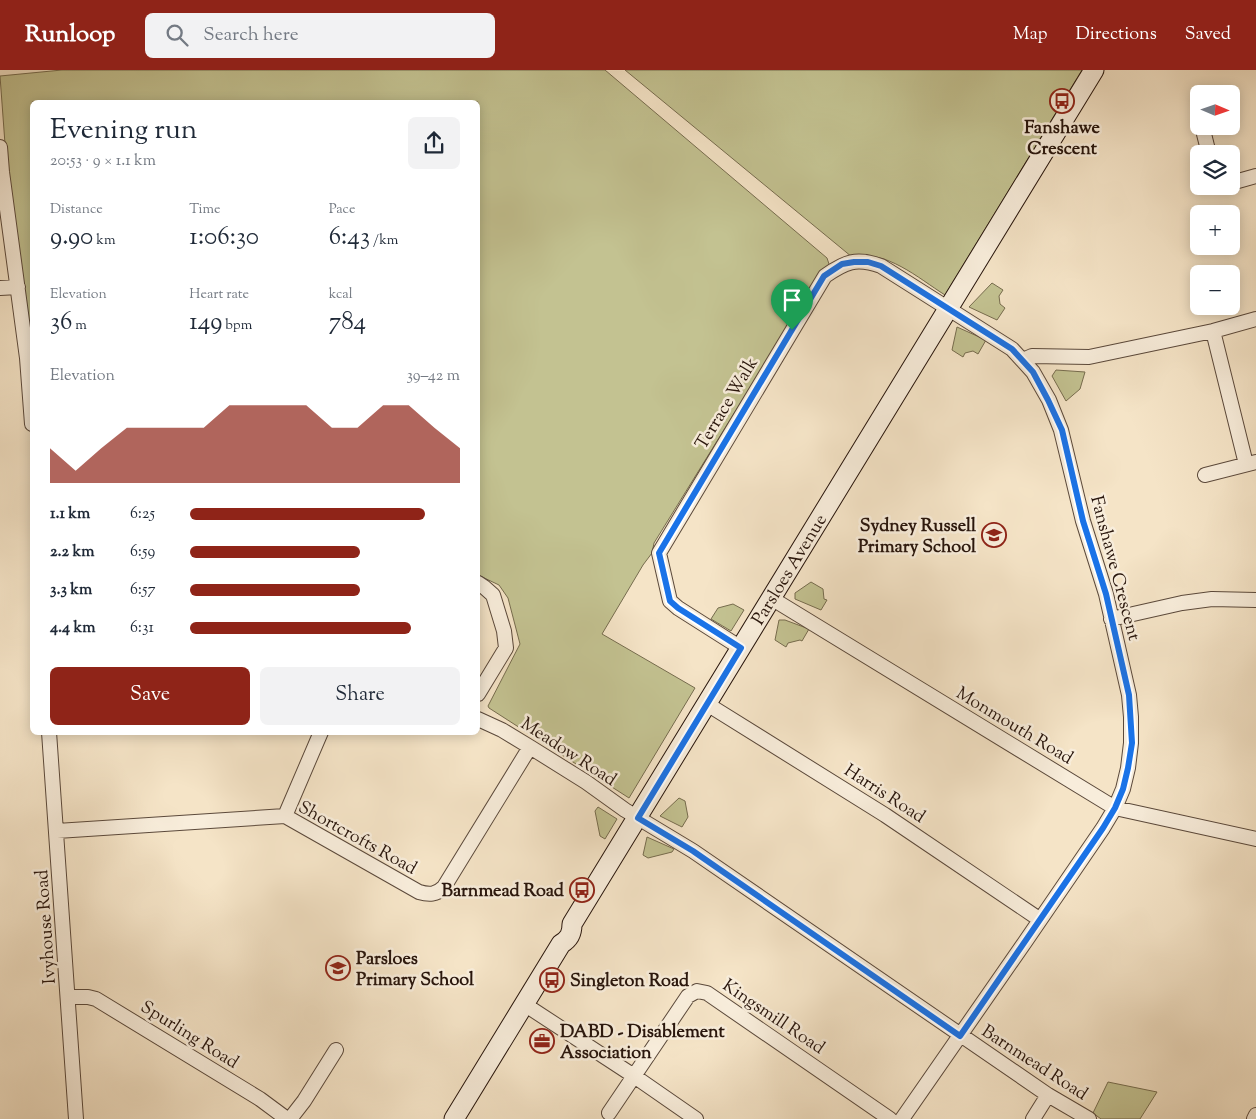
<!DOCTYPE html>
<html lang="en">
<head>
<meta charset="utf-8">
<style>
  body { margin:0; font-family:"Sorts Mill Goudy",serif; background:#f2f2f3; color:#1f2937; height:100vh; display:flex; flex-direction:column; font-size:19px; white-space:nowrap }
  * { box-sizing:border-box; margin:0 }
  p { font-size:16px; color:#747a83 }
  .icon { flex:none; width:28px; height:28px; fill:none; stroke:currentColor; stroke-width:2; stroke-linecap:round; stroke-linejoin:round }
  .map { position:relative; flex:1; overflow:hidden }
  .sheet { position:absolute; left:30px; top:30px; width:450px; height:635px; display:flex; flex-direction:column; background:#fff; border-radius:8px; box-shadow:0 2px 12px #0003 }
  .sheet>* { flex:none }
  .needle { width:32px; rotate:92deg }
  .controls { position:absolute; left:1190px; top:15px; display:grid; gap:10px }
  .controls a { display:grid; place-items:center; width:50px; height:50px; border-radius:8px; background:#fff; box-shadow:0 2px 12px #0003; font-size:25px }
  .pin { position:absolute; display:grid; place-items:center; width:42px; height:42px; color:#fff; margin:-51px -21px; border-radius:50% 50% 50% 0; rotate:-45deg; box-shadow:0 0 5px #0007 }
  .pin .icon { rotate:45deg }
  .round { display:grid; place-items:center; flex:none; width:52px; height:52px; border-radius:8px; background:#f2f2f3 }
  .summary { display:flex; align-items:center; justify-content:space-between; height:85px; padding:0 20px }
  h1 { font-size:28px; font-weight:600; line-height:38px }
  .figures { display:grid; grid-template-columns:repeat(3,1fr); gap:8px; height:85px; padding:5px 20px }
  .figures div { display:grid; align-content:center }
  .figures b { font-size:25px; font-weight:600 }
  .figures small { font-size:14px; font-weight:400 }
  .figures p { font-size:14px }
  .chart { height:140px; padding:10px 20px }
  .chart p { display:flex; justify-content:space-between }
  .chart svg { width:100%; height:90px; margin-top:5px; fill:#8f2418; opacity:.7 }
  .primary-button { display:flex; gap:10px; margin-top:auto; padding:10px 20px }
  .primary-button a { flex:1; height:58px; border-radius:8px; background:#8f2418; color:#fff; font-size:20px; font-weight:600; line-height:58px; text-align:center }
  .primary-button a+a { background:#f2f2f3; color:#1f2937 }
  ul { padding:0 20px; list-style:none; font-size:16px }
  li { display:grid; grid-template-columns:80px 60px 1fr; align-items:center; height:38px }
  li i { height:12px; border-radius:6px; background:#8f2418 }
  header { display:flex; align-items:center; gap:30px; box-sizing:border-box; height:70px; padding:0 25px; background:#8f2418; color:#fff }
  header strong { font-size:24px }
  nav { display:flex; gap:28px; margin-inline-start:auto; font-size:18px }
  .search { width:350px; height:45px; background:#f2f2f3; display:flex; align-items:center; gap:12px; box-sizing:border-box; padding:0 18px; border-radius:8px; color:#747a83; font-size:19px }
  .map>svg:first-child { display:block }
  .green { fill:#c3c291; stroke:#766c4e }
  .lines { fill:none; stroke-linecap:round; stroke-linejoin:round }
  .street-casing { stroke:#5b493b; stroke-width:16 }
  .secondary-casing { stroke:#28150c; stroke-width:21 }
  .street { stroke:#f8eddb; stroke-width:14 }
  .secondary { stroke:#f8eddb; stroke-width:19 }
  .route-casing { stroke:#fff; stroke-width:10 }
  .route { stroke:#1a73e8; stroke-width:6 }
  .labels { text-anchor:middle; stroke-width:5; stroke-linejoin:round; paint-order:stroke }
  .poi-label { font-size:18px; font-weight:bold; fill:#28150c; stroke:#f8eddb; text-anchor:start }
  .street-label { font-size:18px; fill:#28150c; stroke:#f8eddb }
</style>
</head>
<body>
<header>
<strong>Runloop</strong>
<div class="search"><svg class="icon" aria-label="search" viewBox="0 0 24 24"><circle cx="10" cy="10" r="6"/><path d="M15 15l6 6"/></svg>Search here</div>
<nav><a>Map</a><a>Directions</a><a>Saved</a></nav>
</header>
<div class="map">
<svg width="1256" height="1049" viewBox="0 0 1256 1049">
  <rect width="100%" height="100%" fill="#f5e4c7"/>
  <filter id="stains"><feTurbulence type="fractalNoise" baseFrequency=".004" numOctaves="4"/><feColorMatrix values="0 0 0 0 .2 0 0 0 0 .09 0 0 0 0 .02 0 0 0 .5 -.17"/></filter>
  <radialGradient id="worn" r=".72"><stop offset=".6" stop-color="#630" stop-opacity="0"/><stop offset="1" stop-color="#630" stop-opacity=".3"/></radialGradient>
  <path class="green" d="M62 0H605L827 188 829 194 821 203 654 473 652 483 643 495 602 564 695 618 629 728 489 638 488 636 520 574 508 528 499 515 478 505V32H32V275L7 101 0 6Z
    M625 0H1082L945 225C918 208 886 179 852 187Z
    M992 213 1003 220 999 226 1000 234 1005 238 997 250 969 237Z
    M957 257 986 270 978 284 973 281 965 283 963 287 952 280Z
    M1056 300 1085 302 1080 319 1066 331 1052 306Z
    M811 512 823 519 824 529 827 530 821 540 795 529V523Z
    M733 534 744 540 731 561 711 549 718 538Z
    M779 550H785L809 559 802 571 800 570 788 573 786 577 775 570Z
    M679 728 685 731 688 747 682 757 660 746Z
    M598 737 617 749 605 769 600 766 595 741Z
    M647 767 674 779 672 782 648 788 643 785Z
    M1108 1012 1157 1022 1140 1049H1101L1093 1043Z"/>
  <g class="lines">
    <defs>
      <path id="street" d="M1202 56 1209 84
        M0 77 2 102 27 288 32 354
        M1231 113 1256 106
        M0 218 18 217
        M1213 261 1246 394
        M1023 290 1032 286 1089 287 1213 261 1256 249
        M1205 405 1256 392
        M478 513 484 517 493 525 504 561 506 578 478 624
        M771 528 1115 738 1256 769
        M1111 549 1182 533 1212 529 1256 530
        M741 578 678 538 670 531 659 483 825 206C845 192 856 187 881 196L1012 279 1033 302 1049 330 1061 360 1083 451 1106 524 1129 625 1131 647V673L1128 698 1123 719 1115 738 1103 758 1025 872 902 1049
        M707 634 885 745 1039 849
        M478 649 502 660 530 677 586 712 625 740 693 781 1048 1025 1089 1049
        M49 662 76 1049
        M285 746 321 662
        M57 761 285 746 419 822C429 825 436 825 444 817L530 677
        M68 927H88L96 929 260 1029 287 1049
        M524 934 634 1006 696 1049
        M609 1043 688 926 697 921 707 923 890 1049
        M290 1049 304 1031 336 980
        M1033 1049 1048 1025
        M1254 1049 1256 1045"/>
      <g id="secondary">
        <path id="s1" d="M454 1049 561 874C569 869 572 864 572 854L1094 0"/>
      </g>
    </defs>
    <use href="#street" class="street-casing"/>
    <use href="#secondary" class="secondary-casing"/>
    <use href="#street" class="street"/>
    <use href="#secondary" class="secondary"/>
  </g>
  <g class="lines">
    <defs>
      <path id="route" d="M854 192H868L881 196 1012 279 1033 302 1048 330 1062 360 1083 451 1106 524 1129 625 1132 673 1128 698 1123 719 1115 738 1103 758 960 966 693 781 638 748 741 578 678 538 670 531 659 483 824 206 842 194Z"/>
    </defs>
    <use href="#route" class="route-casing"/>
    <use href="#route" class="route"/>
  </g>
  <defs>
    <symbol id="bus-ring" viewBox="-11 -11 22 22"><circle r="9.5" fill="#f8eddb" stroke="#8f2418" stroke-width="1.5"/><path d="M-5-6H5V4H4V6H2V4H-2V6H-4V4H-5ZM-3.5-4V0h7V-4ZM-3.5 1.2v1.5H-2V1.2ZM2 1.2v1.5H3.5V1.2Z" fill="#8f2418"/></symbol>
    <symbol id="school-ring" viewBox="-11 -11 22 22"><circle r="9.5" fill="#f8eddb" stroke="#8f2418" stroke-width="1.5"/><path d="M0-5L7-2L0 1L-7-2ZM-4 1L0 2.5L4 1V4Q0 6-4 4Z" fill="#8f2418"/></symbol>
    <symbol id="office-ring" viewBox="-11 -11 22 22"><circle r="9.5" fill="#f8eddb" stroke="#8f2418" stroke-width="1.5"/><path d="M-6-3h4V-5.5h4V-3h4V5H-6ZM-1-4.5V-3h2v-1.5ZM-6 0V1H6V0Z" fill="#8f2418"/></symbol>
  </defs>
  <g fill-rule="evenodd">
    <use href="#bus-ring" x="1048" y="17" width="28" height="28"/>
    <use href="#school-ring" x="980" y="451" width="28" height="28"/>
    <use href="#bus-ring" x="568" y="806" width="28" height="28"/>
    <use href="#school-ring" x="324" y="884" width="28" height="28"/>
    <use href="#bus-ring" x="538" y="896" width="28" height="28"/>
    <use href="#office-ring" x="528" y="957" width="28" height="28"/>
  </g>
  <g class="labels">
    <g class="poi-label">
      <text x="1062" y="63" text-anchor="middle">Fanshawe<tspan x="1062" dy="21">Crescent</tspan></text>
      <text x="976" y="461" text-anchor="end">Sydney Russell<tspan x="976" dy="21">Primary School</tspan></text>
      <text x="564" y="826" text-anchor="end">Barnmead Road</text>
      <text x="356" y="894">Parsloes<tspan x="356" dy="21">Primary School</tspan></text>
      <text x="570" y="916">Singleton Road</text>
      <text x="560" y="967">DABD - Disablement<tspan x="560" dy="21">Association</tspan></text>
    </g>
    <g class="street-label">
      <text transform="translate(726 333) rotate(-59)" y="6">Terrace Walk</text>
      <text transform="translate(1116 498) rotate(75)" y="6">Fanshawe Crescent</text>
      <text dy="6" stroke="none"><textPath href="#s1" startOffset="645">Parsloes Avenue</textPath></text>
      <text transform="translate(1015 655) rotate(31)" y="6">Monmouth Road</text>
      <text transform="translate(569 681) rotate(33)" y="6">Meadow Road</text>
      <text transform="translate(885 723) rotate(33)" y="6">Harris Road</text>
      <text transform="translate(358 767) rotate(29)" y="6">Shortcrofts Road</text>
      <text transform="translate(45 857) rotate(-94)" y="6">Ivyhouse Road</text>
      <text transform="translate(774 946) rotate(34)" y="6">Kingsmill Road</text>
      <text transform="translate(190 964) rotate(32)" y="6">Spurling Road</text>
      <text transform="translate(1035 992) rotate(33)" y="6">Barnmead Road</text>
    </g>
  </g>
  <rect width="100%" height="100%" filter="url(#stains)"/>
  <rect width="100%" height="100%" fill="url(#worn)"/>
</svg>
<div class="controls">
<a><svg class="needle" viewBox="-14 -14 28 28"><path d="M0-13l5 13h-10z" fill="#e53935"/><path d="M0 13l5-13h-10z" fill="#747a83"/></svg></a>
<a><svg class="icon" aria-label="layers" viewBox="0 0 24 24"><path d="M12 4l9 5-9 5-9-5zM3 14l9 5 9-5"/></svg></a>
<a>+</a>
<a>−</a>
</div>
<div class="pin" style="left:792px;top:260px;background:#1e9e55"><svg class="icon" aria-label="arrive" viewBox="0 0 24 24"><path d="M6 21V4h12l-3 4 3 4H6"/></svg></div>
<section class="sheet">
<div class="summary"><div><h1>Evening run</h1><p>20:53 · 9 × 1.1 km</p></div><a class="round"><svg class="icon" aria-label="share" viewBox="0 0 24 24"><path d="M12 15V3M7 8l5-5 5 5M5 13v7h14v-7"/></svg></a></div>
<div class="figures">
<div><p>Distance</p><b>9.90<small> km</small></b></div>
<div><p>Time</p><b>1:06:30</b></div>
<div><p>Pace</p><b>6:43<small> /km</small></b></div>
</div>
<div class="figures">
<div><p>Elevation</p><b>36<small> m</small></b></div>
<div><p>Heart rate</p><b>149<small> bpm</small></b></div>
<div><p>kcal</p><b>784</b></div>
</div>
<div class="chart"><p><span>Elevation</span>39–42 m</p>
<svg viewBox="0 0 160 44" preserveAspectRatio="none"><path d="M0 44V27L10 38L20 27L30 17L40 17L50 17L60 17L70 6L80 6L90 6L100 6L110 17L120 17L130 6L140 6L150 17L160 27V44z"/></svg>
</div>
<ul>
<li><b>1.1 km</b>6:25<i style="width:87%"></i></li>
<li><b>2.2 km</b>6:59<i style="width:63%"></i></li>
<li><b>3.3 km</b>6:57<i style="width:63%"></i></li>
<li><b>4.4 km</b>6:31<i style="width:82%"></i></li>
</ul>
<div class="primary-button"><a>Save</a><a>Share</a></div>
</section>
</div>
</body>
</html>
